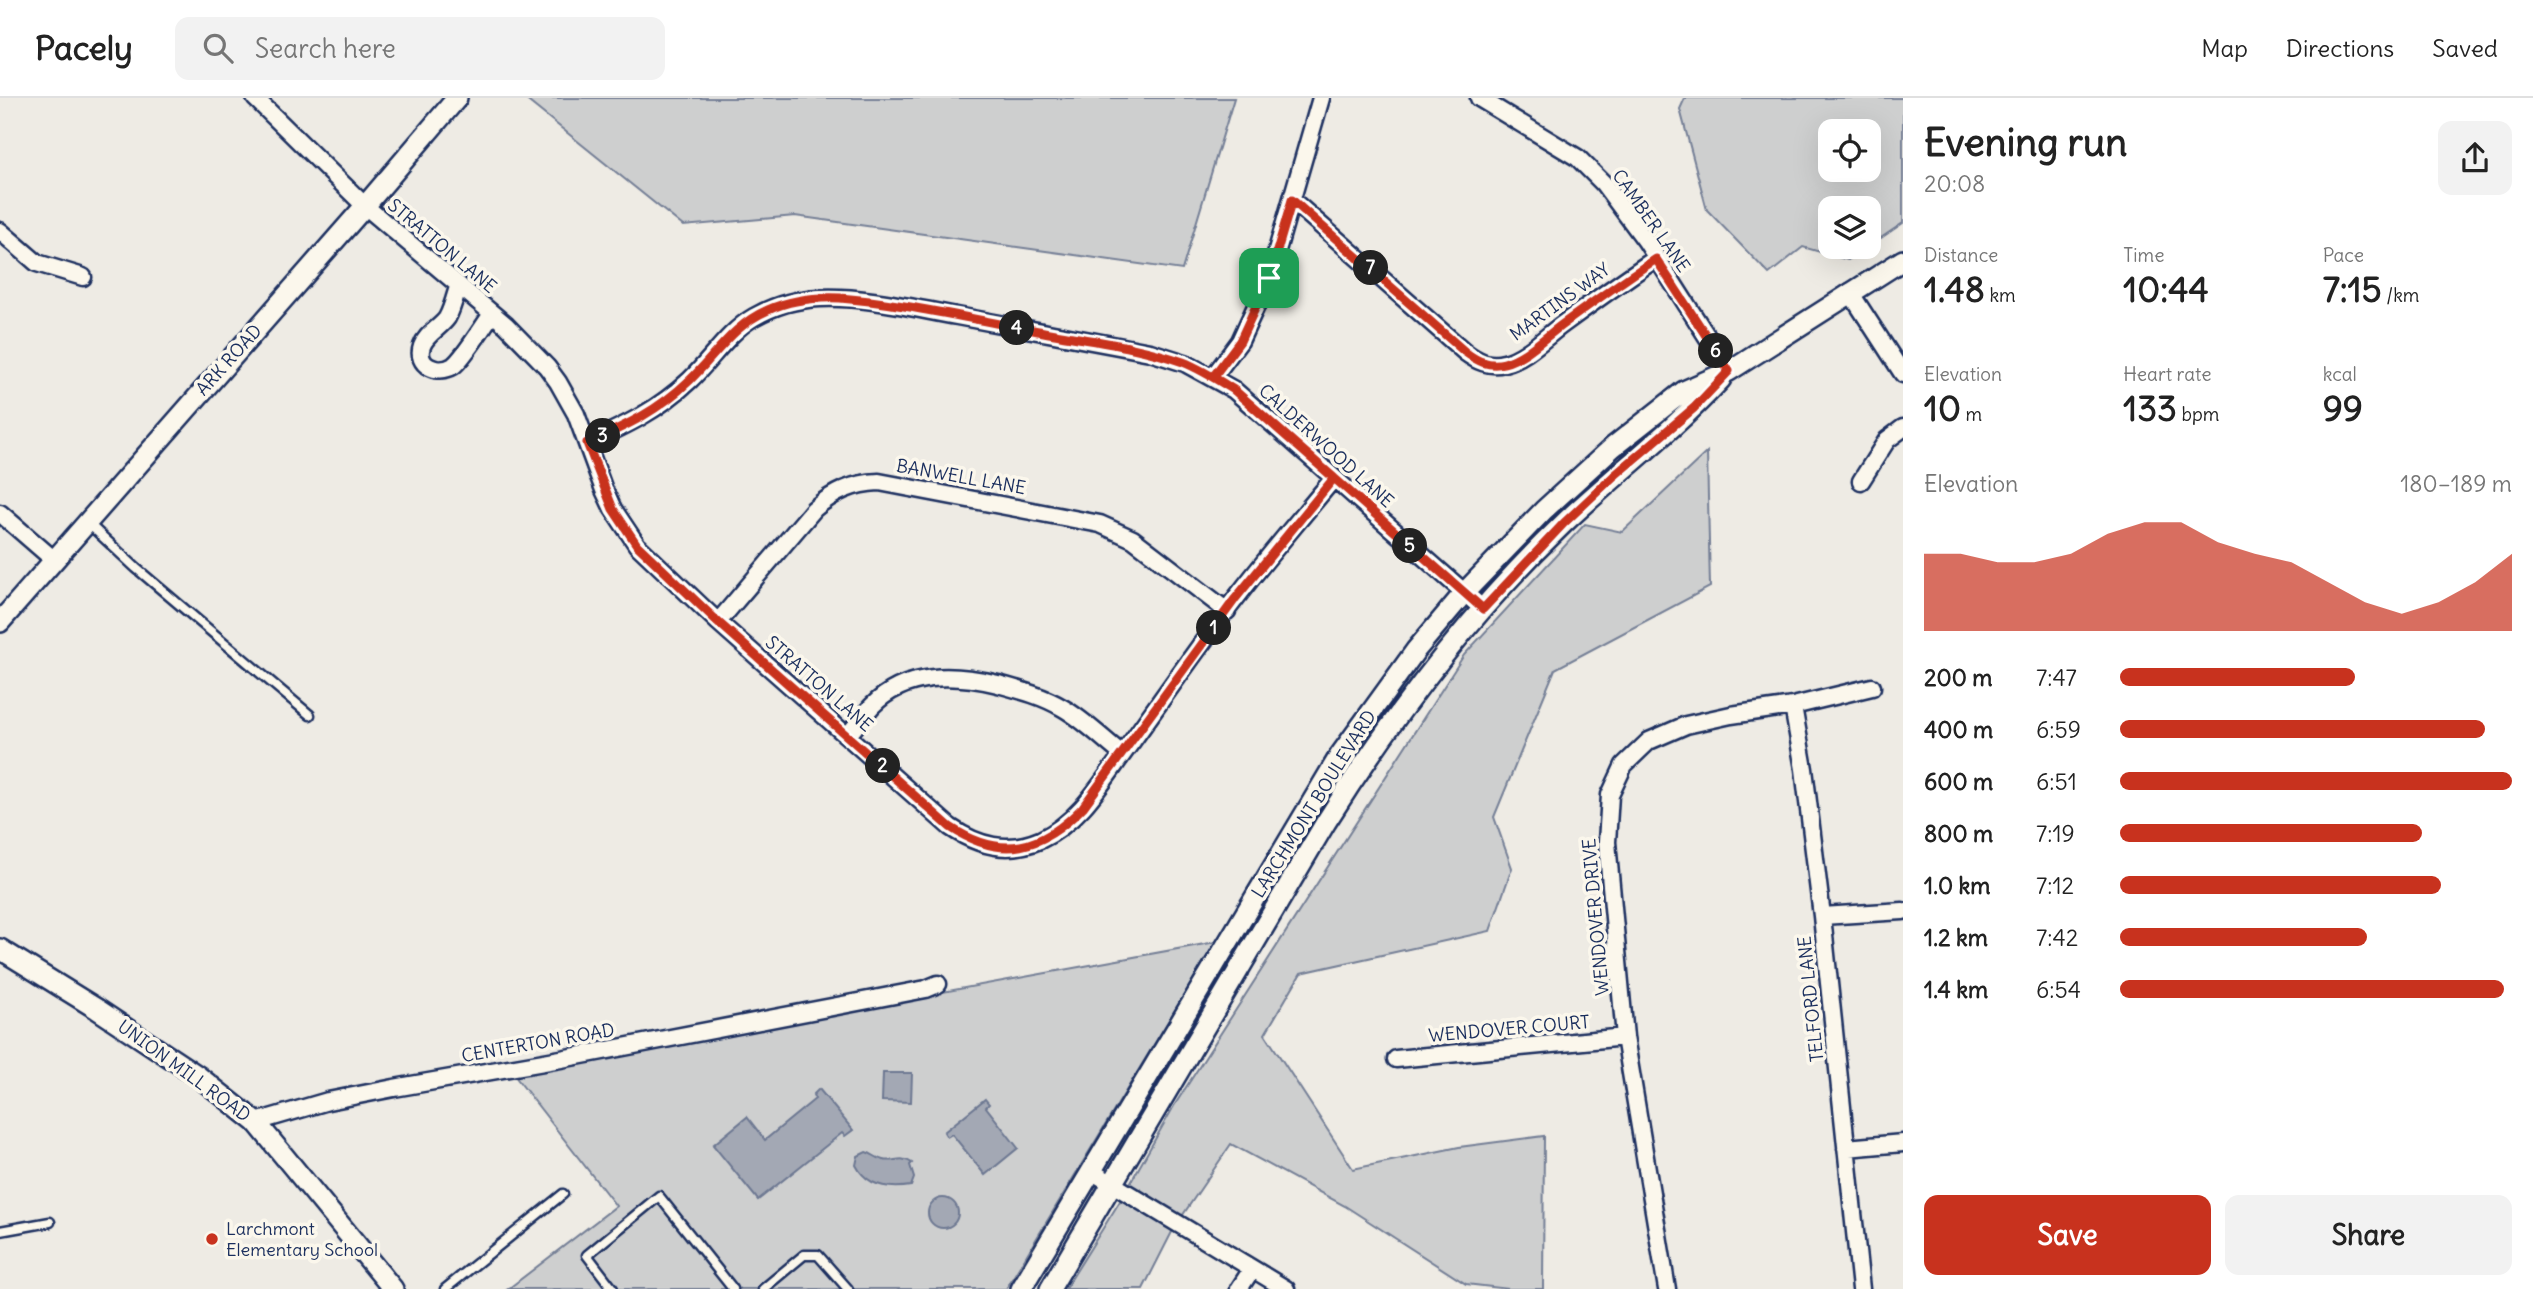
<!DOCTYPE html>
<html lang="en">
<head>
<meta charset="utf-8">
<style>
  body { margin:0; font-family:Delius,sans-serif; background:#f2f2f2; color:#222; height:100vh; display:flex; flex-direction:column; font-size:26px; white-space:nowrap }
  * { box-sizing:border-box; margin:0 }
  p { font-size:23px; color:#767676 }
  .icon { flex:none; width:38px; height:38px; fill:none; stroke:currentColor; stroke-width:2; stroke-linecap:round; stroke-linejoin:round }
  .map { position:relative; flex:1; overflow:hidden }
  .sheet { display:flex; flex-direction:column; background:#fff; width:630px }
  .sheet>* { flex:none }
  .buttons { position:absolute; left:1818px; top:21px; display:grid; gap:14px }
  .buttons a { display:grid; place-items:center; width:63px; height:63px; border-radius:14px; background:#fff; box-shadow:0 7px 28px #0002; font-size:35px }
  .pin { position:absolute; display:grid; place-items:center; width:60px; height:60px; color:#fff; margin:-30px; border-radius:14px; box-shadow:0 4px 10px #0006 }
  .km { position:absolute; width:35px; height:35px; margin:-18px; border-radius:50%; background:#222; color:#fff; font-size:19px; line-height:35px; text-align:center }
  .round { display:grid; place-items:center; flex:none; width:74px; height:74px; border-radius:14px; background:#f2f2f2 }
  .head { display:flex; align-items:center; justify-content:space-between; height:119px; padding:0 21px }
  h1 { font-size:38px; font-weight:700; line-height:52px }
  .metrics { display:grid; grid-template-columns:repeat(3,1fr); gap:10px; height:119px; padding:7px 21px }
  .metrics div { display:grid; align-content:center }
  .metrics b { font-size:35px; font-weight:700 }
  .metrics small { font-size:19px; font-weight:400 }
  .metrics p { font-size:19px }
  .chart { height:196px; padding:14px 21px }
  .chart p { display:flex; justify-content:space-between }
  .chart svg { width:100%; height:126px; margin-top:7px; fill:#c8321e; opacity:.7 }
  .primary-button { display:flex; gap:14px; margin-top:auto; padding:14px 21px }
  .primary-button a { flex:1; height:80px; border-radius:14px; background:#c8321e; color:#fff; font-size:28px; font-weight:700; line-height:80px; text-align:center }
  .primary-button a+a { background:#f2f2f2; color:#222 }
  ul { padding:0 21px; list-style:none; font-size:23px }
  li { display:grid; grid-template-columns:112px 84px 1fr; align-items:center; height:52px }
  li i { height:18px; border-radius:9px; background:#c8321e }
  header { display:flex; align-items:center; gap:42px; box-sizing:border-box; height:98px; padding:0 35px; background:#fff; border-bottom:2px solid #e0e0e0 }
  header strong { font-size:33px }
  nav { display:flex; gap:38px; margin-inline-start:auto; font-size:24px }
  .search { width:490px; height:63px; background:#f2f2f2; display:flex; align-items:center; gap:18px; box-sizing:border-box; padding:0 24px; border-radius:14px; color:#767676; font-size:26px }
  main { display:flex; flex:1; min-height:0 }
  .map>svg:first-child { display:block }
  .green { fill:#cecfcf; stroke:#747f96; stroke-width:2; fill-rule:evenodd }
  .water { fill:#a3a8b4; stroke:#6d7892; stroke-width:2 }
  .lines { fill:none; stroke-linecap:round; stroke-linejoin:round }
  .service-casing { stroke:#1b2f5e; stroke-width:13 }
  .minor-casing { stroke:#1b2f5e; stroke-width:21 }
  .tertiary-casing { stroke:#1b2f5e; stroke-width:24 }
  .service { stroke:#fbf7ec; stroke-width:8 }
  .minor { stroke:#fbf7ec; stroke-width:16 }
  .tertiary { stroke:#fbf7ec; stroke-width:19 }
  .route-casing { stroke:#fff; stroke-width:14 }
  .route { stroke:#c8321e; stroke-width:9 }
  .poi-dot { fill:#c8321e; stroke:#fbf7ec; stroke-width:2.5 }
  .labels { text-anchor:middle; stroke-width:7; stroke-linejoin:round; paint-order:stroke }
  .street-label { font-size:18px; fill:#1b2f5e; stroke:#fbf7ec }
  .poi-label { font-size:18px; fill:#1b2f5e; stroke:#fbf7ec; text-anchor:start }
</style>
</head>
<body>
<header>
<strong>Pacely</strong>
<div class="search"><svg class="icon" aria-label="search" viewBox="0 0 24 24"><circle cx="10" cy="10" r="6"/><path d="M15 15l6 6"/></svg>Search here</div>
<nav><a>Map</a><a>Directions</a><a>Saved</a></nav>
</header>
<main>
<div class="map">
<svg width="1903" height="1191" viewBox="0 0 1903 1191">
  <rect width="100%" height="100%" fill="#eeebe4"/>
  <filter id="ink" filterUnits="userSpaceOnUse"><feTurbulence type="fractalNoise" baseFrequency=".0143" numOctaves="2"/><feDisplacementMap in="SourceGraphic" scale="14" xChannelSelector="R" yChannelSelector="G"/><feConvolveMatrix kernelMatrix="1 2 1 2 8 2 1 2 1" color-interpolation-filters="sRGB"/></filter>
  <g filter="url(#ink)">
    <path class="green" d="M524 0H1234L1182 172 795 118 683 128Z
      M1685 0H1903V125L1869 148V110H1830V149H1867L1848 162 1803 149 1769 176 1707 112 1680 11ZM1830 33H1869V72H1830Z
      M1707 354 1710 489 1555 571 1494 719 1512 770 1490 833 1301 875 1265 936 1353 1071 1459 1049 1544 1038 1543 1191H1509L1466 1186 1345 1108 1231 1046 1174 1130 1143 1191H1065L1120 1103 1174 1008 1464 557 1585 426 1622 434Z
      M1216 844 1006 1191H508L616 1108 511 973Z"/>
    <path class="water" d="M883 975H912L911 1004 882 1003Z
      M819 991 853 1032 845 1038 842 1035 758 1102 713 1047 747 1019 765 1042 815 1001 813 997Z
      M985 1001 989 1006 986 1009 1018 1050 985 1077 952 1036 947 1039 944 1034Z
      M866 1054C873 1056 876 1060 883 1062 894 1065 901 1057 912 1065L910 1067 914 1080 911 1088C891 1091 867 1089 856 1067L858 1058Z
      M928 1115a15 15 0 1 1 30 0a15 15 0 1 1-30 0Z"/>
    <g class="lines">
      <defs>
        <path id="service" d="M89 426 136 470 310 617
          M0 1133 50 1124
          M445 1191 563 1096
          M613 1191 587 1157 659 1098 733 1191
          M763 1191 804 1157H818L848 1191"/>
        <path id="minor" d="M255 0 365 108 506 227 547 269 558 284 576 316 604 392 613 411 637 447 718 524 950 729C978 748 1007 756 1040 742 1082 723 1106 677 1133 642 1167 594 1200 546 1236 500 1267 459 1301 420 1334 380
          M1479 0 1578 60 1603 85 1646 143 1729 273
          M1292 102 1465 254C1477 263 1489 269 1504 265 1526 260 1545 239 1563 226 1593 204 1624 182 1655 161
          M0 133 37 165 83 179
          M458 189C455 199 452 211 447 220 440 230 426 236 422 248 415 268 438 277 453 268 464 260 483 228 492 216
          M1850 194 1903 276
          M1213 279 1240 243 1269 180 1321 0
          M587 345C627 327 658 312 690 282 712 261 728 234 754 219 775 207 797 201 820 200 865 198 912 210 957 218 1021 230 1086 242 1150 254L1185 265 1234 292 1483 511
          M1861 383 1887 342 1903 330
          M0 415 53 461
          M718 524 814 411C834 394 853 385 879 384L1100 426 1133 441 1227 513
          M1793 608 1804 671 1822 818 1861 1191
          M848 637C856 628 864 617 872 608 906 573 955 576 998 586 1020 592 1043 598 1063 610 1084 622 1103 641 1122 656
          M1822 818 1903 813
          M1396 961 1625 939
          M256 1024 328 1003 394 990 561 961 926 891 938 886
          M1846 1050 1903 1045
          M1091 1073 1286 1191
          M1239 1191 1252 1171
          M1667 1191 1625 939 1607 744 1610 697 1624 667 1649 643 1686 627 1731 617 1793 608 1872 589"/>
        <path id="tertiary" d="M0 524 365 108 457 0
          M0 851 97 911 198 978 256 1024 393 1191
          M1021 1191 1340 657 1416 552 1464 495 1544 412 1613 349 1684 293 1729 273 1903 162
          M1050 1191 1326 724C1394 616 1472 513 1564 425 1616 376 1673 333 1721 281"/>
      </defs>
      <use href="#service" class="service-casing"/>
      <use href="#minor" class="minor-casing"/>
      <use href="#tertiary" class="tertiary-casing"/>
      <use href="#service" class="service"/>
      <use href="#minor" class="minor"/>
      <use href="#tertiary" class="tertiary"/>
    </g>
  </g>
  <g class="lines" filter="url(#ink)">
    <defs>
      <path id="route" d="M1269 180 1240 243 1213 279 1234 292 1334 380 1235 501 1083 709C1042 752 1002 763 950 729L718 524 637 447 613 411 587 345C626 328 658 313 690 282 716 257 733 227 768 212 790 202 816 199 840 200 905 205 969 221 1033 232 1083 242 1136 247 1183 264 1201 271 1218 282 1234 292L1483 511 1564 425 1615 377 1694 310 1729 273 1656 161C1624 182 1593 204 1563 226 1545 239 1526 259 1504 265 1489 269 1477 263 1465 254L1292 102 1269 180"/>
    </defs>
    <use href="#route" class="route-casing"/>
    <use href="#route" class="route"/>
  </g>
  <circle class="poi-dot" cx="212" cy="1141" r="7"/>
  <g class="labels">
    <g class="street-label">
      <text transform="translate(1651 123) rotate(55)" y="6">CAMBER LANE</text>
      <text transform="translate(442 148) rotate(40)" y="6">STRATTON LANE</text>
      <text transform="translate(1560 204) rotate(-36)" y="6">MARTINS WAY</text>
      <text transform="translate(229 262) rotate(-48)" y="6">ARK ROAD</text>
      <text transform="translate(1326 348) rotate(42)" y="6">CALDERWOOD LANE</text>
      <text transform="translate(961 379) rotate(10)" y="6">BANWELL LANE</text>
      <text transform="translate(819 586) rotate(41)" y="6">STRATTON LANE</text>
      <text transform="translate(1314 706) rotate(-58)" y="6">LARCHMONT BOULEVARD</text>
      <text transform="translate(1596 819) rotate(-95)" y="6">WENDOVER DRIVE</text>
      <text transform="translate(1811 901) rotate(-96)" y="6">TELFORD LANE</text>
      <text transform="translate(1509 931) rotate(-5)" y="6">WENDOVER COURT</text>
      <text transform="translate(538 945) rotate(-10)" y="6">CENTERTON ROAD</text>
      <text transform="translate(184 973) rotate(36)" y="6">UNION MILL ROAD</text>
    </g>
    <g class="poi-label">
      <text x="226" y="1137">Larchmont<tspan x="226" dy="21">Elementary School</tspan></text>
    </g>
  </g>
</svg>
<div class="buttons">
<a><svg class="icon" aria-label="locate" viewBox="0 0 24 24"><circle cx="12" cy="12" r="6"/><path d="M12 2v4M12 18v4M2 12h4M18 12h4"/></svg></a>
<a><svg class="icon" aria-label="layers" viewBox="0 0 24 24"><path d="M12 4l9 5-9 5-9-5zM3 14l9 5 9-5"/></svg></a>
</div>
<div class="pin" style="left:1269px;top:180px;background:#1e9e55"><svg class="icon" aria-label="arrive" viewBox="0 0 24 24"><path d="M6 21V4h12l-3 4 3 4H6"/></svg></div>
<b class="km" style="left:1214px;top:530px">1</b>
<b class="km" style="left:883px;top:668px">2</b>
<b class="km" style="left:603px;top:338px">3</b>
<b class="km" style="left:1017px;top:230px">4</b>
<b class="km" style="left:1410px;top:448px">5</b>
<b class="km" style="left:1716px;top:253px">6</b>
<b class="km" style="left:1371px;top:170px">7</b>
</div>
<section class="sheet">
<div class="head"><div><h1>Evening run</h1><p>20:08</p></div><a class="round"><svg class="icon" aria-label="share" viewBox="0 0 24 24"><path d="M12 15V3M7 8l5-5 5 5M5 13v7h14v-7"/></svg></a></div>
<div class="metrics">
<div><p>Distance</p><b>1.48<small> km</small></b></div>
<div><p>Time</p><b>10:44</b></div>
<div><p>Pace</p><b>7:15<small> /km</small></b></div>
</div>
<div class="metrics">
<div><p>Elevation</p><b>10<small> m</small></b></div>
<div><p>Heart rate</p><b>133<small> bpm</small></b></div>
<div><p>kcal</p><b>99</b></div>
</div>
<div class="chart"><p><span>Elevation</span>180–189 m</p>
<svg viewBox="0 0 160 44" preserveAspectRatio="none"><path d="M0 44V17L10 17L20 20L30 20L40 17L50 10L60 6L70 6L80 13L90 17L100 20L110 27L120 34L130 38L140 34L150 27L160 17V44z"/></svg>
</div>
<ul>
<li><b>200 m</b>7:47<i style="width:60%"></i></li>
<li><b>400 m</b>6:59<i style="width:93%"></i></li>
<li><b>600 m</b>6:51<i style="width:100%"></i></li>
<li><b>800 m</b>7:19<i style="width:77%"></i></li>
<li><b>1.0 km</b>7:12<i style="width:82%"></i></li>
<li><b>1.2 km</b>7:42<i style="width:63%"></i></li>
<li><b>1.4 km</b>6:54<i style="width:98%"></i></li>
</ul>
<div class="primary-button"><a>Save</a><a>Share</a></div>
</section>
</main>
</body>
</html>
